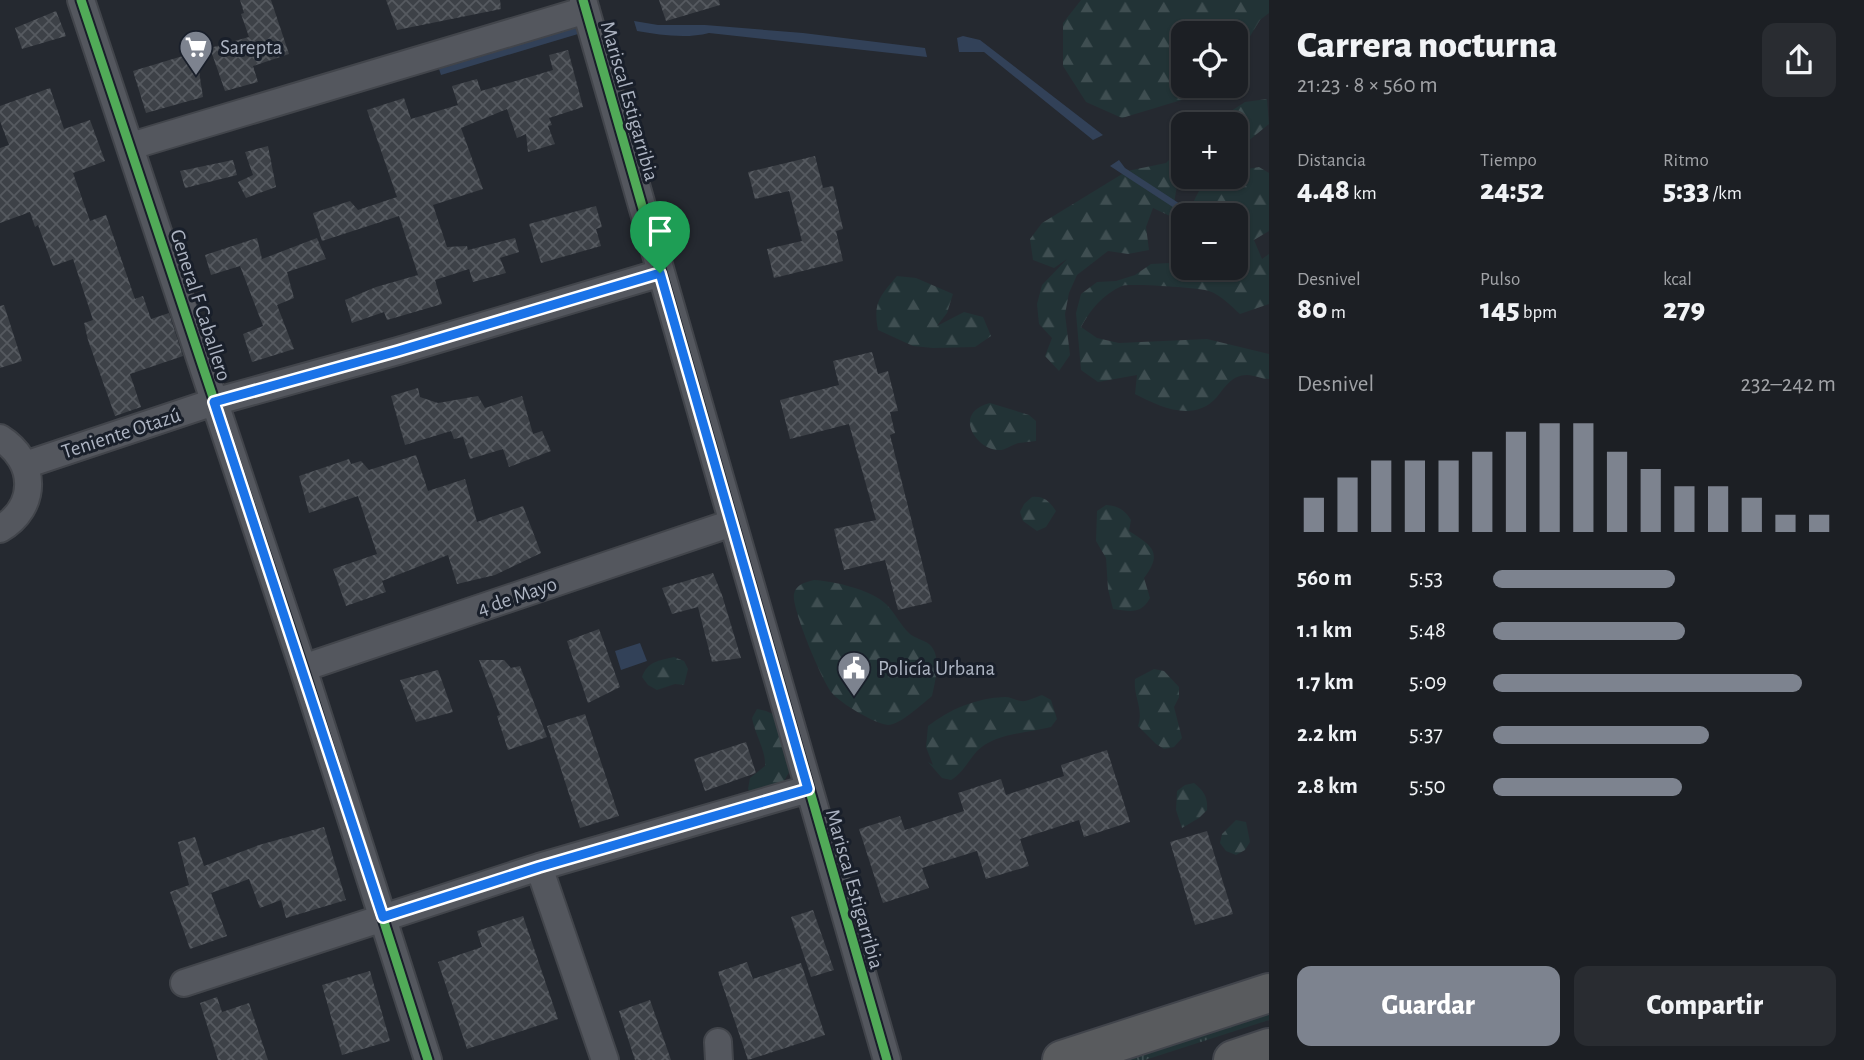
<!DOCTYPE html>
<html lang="es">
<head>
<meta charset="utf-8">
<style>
  body { margin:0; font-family:"Alegreya Sans",sans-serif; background:#292c31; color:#f1f3f6; height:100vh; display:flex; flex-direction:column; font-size:26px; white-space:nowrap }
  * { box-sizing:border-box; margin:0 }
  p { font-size:23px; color:#a0a2a6 }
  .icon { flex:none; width:38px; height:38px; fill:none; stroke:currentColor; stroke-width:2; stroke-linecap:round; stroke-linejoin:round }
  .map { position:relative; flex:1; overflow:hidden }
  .side { display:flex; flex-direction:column; background:#1c1f24; width:595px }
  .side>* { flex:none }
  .buttons { position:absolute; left:1171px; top:21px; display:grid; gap:14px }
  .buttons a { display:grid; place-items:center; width:77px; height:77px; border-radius:14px; background:#1c1f24; box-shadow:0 2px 5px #0004,0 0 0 2px #3a3d41; font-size:35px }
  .pin { position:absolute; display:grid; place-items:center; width:60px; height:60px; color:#fff; margin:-72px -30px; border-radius:50% 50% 50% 0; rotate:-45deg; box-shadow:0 0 7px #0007 }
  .pin .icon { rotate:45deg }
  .round { display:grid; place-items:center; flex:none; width:74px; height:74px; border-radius:14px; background:#292c31 }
  .headline { display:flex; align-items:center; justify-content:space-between; height:119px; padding:0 28px }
  h1 { font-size:38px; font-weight:800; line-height:52px }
  .figures { display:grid; grid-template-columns:repeat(3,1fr); gap:10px; height:119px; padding:7px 28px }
  .figures div { display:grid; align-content:center }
  .figures b { font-size:30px; font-weight:800 }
  .figures small { font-size:19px; font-weight:400 }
  .figures p { font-size:19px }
  .chart { height:196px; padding:14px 28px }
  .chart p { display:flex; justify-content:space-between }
  .chart svg { width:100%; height:126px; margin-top:7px; stroke:#7d838f; stroke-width:6 }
  .cta { display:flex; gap:14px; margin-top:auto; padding:14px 28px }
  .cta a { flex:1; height:80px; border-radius:14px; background:#7d838f; color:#fff; font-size:28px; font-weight:800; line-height:80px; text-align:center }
  .cta a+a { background:#292c31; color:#f1f3f6 }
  ul { padding:0 28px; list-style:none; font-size:23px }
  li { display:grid; grid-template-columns:112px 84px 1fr; align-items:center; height:52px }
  li i { height:18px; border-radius:9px; background:#7d838f }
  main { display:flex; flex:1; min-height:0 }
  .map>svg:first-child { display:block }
  .grass { fill:url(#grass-tufts) }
  .forest { fill:url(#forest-firs) }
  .water { fill:#324158 }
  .building { fill:url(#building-cross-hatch) }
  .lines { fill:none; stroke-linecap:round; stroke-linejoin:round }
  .minor-casing { stroke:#42454b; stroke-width:30 }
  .highway-casing { stroke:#41444b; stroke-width:42 }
  .minor { stroke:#54575e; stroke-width:26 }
  .highway { stroke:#595b5e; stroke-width:38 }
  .cycleway-casing { stroke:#191f2a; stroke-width:13 }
  .cycleway { stroke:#51ab58; stroke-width:9 }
  .route-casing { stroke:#fff; stroke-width:14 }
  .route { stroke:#1a73e8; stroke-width:9 }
  .labels { text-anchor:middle; stroke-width:6; stroke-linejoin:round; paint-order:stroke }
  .poi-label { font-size:21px; fill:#adb4c2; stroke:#191f2a; text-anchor:start }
  .street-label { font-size:21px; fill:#adb4c2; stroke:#191f2a }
</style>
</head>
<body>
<main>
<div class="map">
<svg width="1269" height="1060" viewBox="0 0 1269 1060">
  <defs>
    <pattern id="grass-tufts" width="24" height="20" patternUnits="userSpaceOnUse" patternTransform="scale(1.75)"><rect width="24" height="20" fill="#223336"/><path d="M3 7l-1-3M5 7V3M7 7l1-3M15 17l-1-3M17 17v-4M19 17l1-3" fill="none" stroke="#3f4e51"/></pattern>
    <pattern id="forest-firs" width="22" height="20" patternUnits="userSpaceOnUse" patternTransform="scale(1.75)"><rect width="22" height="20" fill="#223336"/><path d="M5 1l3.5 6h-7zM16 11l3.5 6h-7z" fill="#3f4e51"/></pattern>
    <pattern id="building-cross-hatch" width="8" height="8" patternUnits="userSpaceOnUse" patternTransform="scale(1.75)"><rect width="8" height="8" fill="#3d4147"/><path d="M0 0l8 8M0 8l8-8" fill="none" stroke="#565a60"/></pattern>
  </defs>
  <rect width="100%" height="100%" fill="#252930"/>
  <path class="grass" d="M1269 1014V1020L1145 1060H1127Z"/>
  <path class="forest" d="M1081 0H1269V13L1260 20 1236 59V33H1183V86H1208L1198 95 1122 118 1086 102 1063 66V23Z
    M1267 99 1269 124 1236 151V124H1211L1245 102Z
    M1183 146 1184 177 1177 185 1174 204 1193 203C1205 178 1208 177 1236 177V171L1259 167 1269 173V231L1254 240 1262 259 1269 254V304L1240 314C1231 306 1221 295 1209 291 1201 288 1129 283 1122 286 1102 295 1091 309 1081 327L1097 338 1119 343 1207 339 1269 354V379C1262 379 1254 375 1247 375 1232 375 1225 387 1217 397 1194 423 1160 407 1135 394L1137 375 1098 382 1081 370 1076 313 1081 294 1097 282 1116 281 1135 275 1151 264 1170 263 1183 256V268H1236V215H1183V231L1172 217 1153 208 1146 227 1149 250 1128 254 1108 251 1077 275 1069 293 1065 314 1070 355 1059 371 1045 356 1052 338 1039 324 1037 304 1042 285 1067 259 1054 268 1033 260 1030 239 1042 223 1127 171 1166 163Z
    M897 276 916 278 953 294 947 313 937 326 964 312 983 317 991 336 975 347 933 348 913 346 878 330C873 303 879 297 897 276Z
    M990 403 1029 415 1036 421V441C1031 442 1024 442 1019 443 1012 444 1005 451 998 450 977 450 951 413 990 403Z
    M1032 497C1044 496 1049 501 1056 511L1046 527 1037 531 1023 521 1020 512 1024 504Z
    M1106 505C1118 506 1124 509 1131 520L1129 531C1151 545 1164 552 1144 578L1150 598C1141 615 1130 611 1113 609L1108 589 1106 558 1096 541 1097 511Z
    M814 580C834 581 872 590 886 604 895 613 901 626 910 634 919 641 931 640 935 653 939 666 935 683 932 696 922 704 900 725 888 725 875 724 840 703 832 693 822 681 791 607 794 594 796 584 806 582 814 580Z
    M674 657 684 661 688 669 684 685 675 684 657 690 648 685 642 677C648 661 658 661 674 657Z
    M1154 669 1164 671 1179 687V697L1174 707 1182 738 1174 747 1164 749 1156 744 1138 726C1144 709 1133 696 1135 679Z
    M1042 695 1051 700 1057 719 1051 727C1028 733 995 733 977 751 968 761 963 773 951 780L942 778 928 762 933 765 926 747 928 726C950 709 976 698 1005 697 1011 697 1014 700 1021 701 1026 702 1036 697 1042 695Z
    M757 709 766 711 775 715 794 764 784 781 753 797 748 789 750 778 765 766C766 750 755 735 752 718Z
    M1194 783C1204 791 1208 797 1207 810L1199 818 1182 828 1176 810 1177 791 1185 785Z
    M1236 820 1246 822 1250 842 1245 850 1236 855 1226 851 1220 843 1222 834Z"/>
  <path class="water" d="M634 21 658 25H705L803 33 925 48 927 57 709 33C686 39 660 35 637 31Z
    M575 25 578 34 441 75 439 69 571 29Z
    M963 36 980 40 1103 135 1093 140 984 52H959L957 38Z
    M1119 160 1125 168 1197 215H1185L1110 166Z
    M640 643 647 661 621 670 615 651Z"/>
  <path class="building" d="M240 0H271L289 54 253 66 258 82 225 91 210 48 249 37 241 14 244 13Z
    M386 0H500L501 9 397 30Z
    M659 0H719L720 5 666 21Z
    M56 11 66 36 22 49 15 28Z
    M568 50 583 107 549 118 552 125 548 126 555 144 528 152 526 134 517 138 507 109 461 128 483 189 433 205 447 247 467 246 468 250 515 238 519 252 500 258 506 273 473 282 469 269 435 280 442 304 387 320 384 312 352 323 345 300 376 287 418 275 399 216 322 241 313 213 350 201 358 210 397 197 367 110 404 98 411 119 458 105 452 86 477 79 481 91 553 70 549 55Z
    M196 52 203 97 146 113 133 71Z
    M50 88 64 129 90 120 105 161 73 173 90 221 106 215 135 299 143 296 151 319 169 313 183 356 130 374 141 407 115 416 88 340 84 323 93 320 73 259 53 266 38 225 35 227 30 212 0 223V148L9 145 0 121V106Z
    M268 146 276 187 246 198 238 182 253 175 245 152Z
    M815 156 823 188 833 186 843 229 836 231 843 261 774 278 767 249 802 241 789 191 755 199 748 172Z
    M233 160 237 175 185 188 180 171Z
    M596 206 602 227 596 229 601 246 541 263 529 224Z
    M257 238 262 259 317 238 326 259 287 272 294 298 277 305 294 349 252 362 243 334 263 326 240 266 211 275 205 255Z
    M4 305 22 361 0 368V306Z
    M872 352 878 374 888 371 898 411 890 412 895 433 890 435 932 602 898 610 885 560 844 570 834 529 876 520 849 424 790 439 780 400 839 385 833 361Z
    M418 388 420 397 438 403 478 396 485 408 522 396 533 434 542 431 551 451 509 467 503 449 470 459 463 437 454 439 451 431 405 445 391 396Z
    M416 455 428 491 465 479 477 522 523 506 541 553 495 575 457 584 448 555 382 581 386 592 346 606 333 569 377 554 358 496 309 513 299 476 349 459 351 464 361 461 369 470Z
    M713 573 722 595 741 658 712 662 698 607 672 614 662 588Z
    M599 629 620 687 588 703 567 641Z
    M479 660H504L511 668 520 666 547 737 508 750 497 716 500 715Z
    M438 670 453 712 416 722 400 680Z
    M585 714 619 816 580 828 547 726Z
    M746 742 756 773 705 791 694 759Z
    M1107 750 1130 822 1084 837 1079 820 1020 839 1029 866 986 879 977 851 922 868 929 888 883 903 859 829 900 816 905 830 964 811 958 793 1001 779 1006 795 1064 776 1061 765Z
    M324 827 346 900 286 918 281 900 260 908 249 879 211 893 227 936 190 949 170 892 189 885 178 842 195 837 204 866 259 845Z
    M1207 831 1233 914 1195 925 1170 842Z
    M813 910 834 970 811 977 791 917Z
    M523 916 558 1019 467 1049 438 962 482 947 477 931Z
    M747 962 753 979 801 963 825 1035 748 1060 718 972Z
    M370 971 390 1041 342 1055 322 985Z
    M217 997 222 1012 249 1003 268 1060H218L200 1003Z
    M650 1000 671 1060H635L619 1011Z"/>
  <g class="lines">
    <defs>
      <path id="minor" d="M81 0 303 668 428 1060
        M583 0 887 1060
        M131 146 586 10
        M0 438C37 461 38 507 0 529
        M25 465 214 402 398 351 661 273
        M303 668 732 523
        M539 867 605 1060
        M184 983 539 867 808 789
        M718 1042 719 1060"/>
      <path id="highway" d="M1062 1060 1269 993
        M1233 1060 1269 1048"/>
    </defs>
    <use href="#minor" class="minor-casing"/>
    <use href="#highway" class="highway-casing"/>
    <use href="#minor" class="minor"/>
    <use href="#highway" class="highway"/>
    <defs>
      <path id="cycleway" d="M81 0 303 668 428 1060
        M583 0 887 1060"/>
    </defs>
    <use href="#cycleway" class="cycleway-casing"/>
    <use href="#cycleway" class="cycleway"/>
  </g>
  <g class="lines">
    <defs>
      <path id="route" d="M660 273 808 789 539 867 383 917 214 402 398 351Z"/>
    </defs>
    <use href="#route" class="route-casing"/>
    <use href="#route" class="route"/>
  </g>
  <defs>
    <symbol id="supermarket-pin" viewBox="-11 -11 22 30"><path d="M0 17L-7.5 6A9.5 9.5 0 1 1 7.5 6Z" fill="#7d838f" stroke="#191f2a"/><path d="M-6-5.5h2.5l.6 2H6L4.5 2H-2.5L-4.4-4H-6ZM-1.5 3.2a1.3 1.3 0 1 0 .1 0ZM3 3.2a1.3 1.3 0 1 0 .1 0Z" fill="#fff"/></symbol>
    <symbol id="civic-pin" viewBox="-11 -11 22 30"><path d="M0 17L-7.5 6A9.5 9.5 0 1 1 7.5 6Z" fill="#7d838f" stroke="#191f2a"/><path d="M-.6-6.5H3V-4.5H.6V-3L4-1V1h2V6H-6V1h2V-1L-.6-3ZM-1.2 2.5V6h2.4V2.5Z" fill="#fff"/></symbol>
  </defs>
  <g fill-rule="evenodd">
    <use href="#supermarket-pin" x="177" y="28" width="38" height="52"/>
    <use href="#civic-pin" x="835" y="649" width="38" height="52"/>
  </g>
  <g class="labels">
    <g class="poi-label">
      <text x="220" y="54">Sarepta</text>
      <text x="878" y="675">Policía Urbana</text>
    </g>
    <g class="street-label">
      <text transform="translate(630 101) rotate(74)" y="7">Mariscal Estigarribia</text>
      <text transform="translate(201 305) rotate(72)" y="7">General F Caballero</text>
      <text transform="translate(121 433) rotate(-18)" y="7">Teniente Otazú</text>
      <text transform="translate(517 596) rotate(-19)" y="7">4 de Mayo</text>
      <text transform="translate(855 889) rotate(74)" y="7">Mariscal Estigarribia</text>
    </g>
  </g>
</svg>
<div class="buttons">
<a><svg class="icon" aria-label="locate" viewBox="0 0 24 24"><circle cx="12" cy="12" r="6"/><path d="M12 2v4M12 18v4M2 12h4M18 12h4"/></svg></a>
<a>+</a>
<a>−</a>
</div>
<div class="pin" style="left:660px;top:273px;background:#1e9e55"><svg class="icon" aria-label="arrive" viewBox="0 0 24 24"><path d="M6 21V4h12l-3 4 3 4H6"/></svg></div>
</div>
<section class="side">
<div class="headline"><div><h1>Carrera nocturna</h1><p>21:23 · 8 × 560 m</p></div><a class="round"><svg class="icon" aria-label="share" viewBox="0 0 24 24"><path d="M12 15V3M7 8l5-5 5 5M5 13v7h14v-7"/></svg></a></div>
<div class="figures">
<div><p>Distancia</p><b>4.48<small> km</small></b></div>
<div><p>Tiempo</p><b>24:52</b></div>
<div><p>Ritmo</p><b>5:33<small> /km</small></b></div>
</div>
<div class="figures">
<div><p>Desnivel</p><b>80<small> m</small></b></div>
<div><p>Pulso</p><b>145<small> bpm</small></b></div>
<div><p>kcal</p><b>279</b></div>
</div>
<div class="chart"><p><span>Desnivel</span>232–242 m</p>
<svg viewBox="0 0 160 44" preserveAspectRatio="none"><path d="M5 44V32M15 44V25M25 44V19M35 44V19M45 44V19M55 44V16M65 44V9M75 44V6M85 44V6M95 44V16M105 44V22M115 44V28M125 44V28M135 44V32M145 44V38M155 44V38"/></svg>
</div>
<ul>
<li><b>560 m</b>5:53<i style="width:53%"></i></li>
<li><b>1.1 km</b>5:48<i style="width:56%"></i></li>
<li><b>1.7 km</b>5:09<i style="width:90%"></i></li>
<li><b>2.2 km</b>5:37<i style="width:63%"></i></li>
<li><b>2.8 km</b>5:50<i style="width:55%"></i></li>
</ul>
<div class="cta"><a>Guardar</a><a>Compartir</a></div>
</section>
</main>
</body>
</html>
